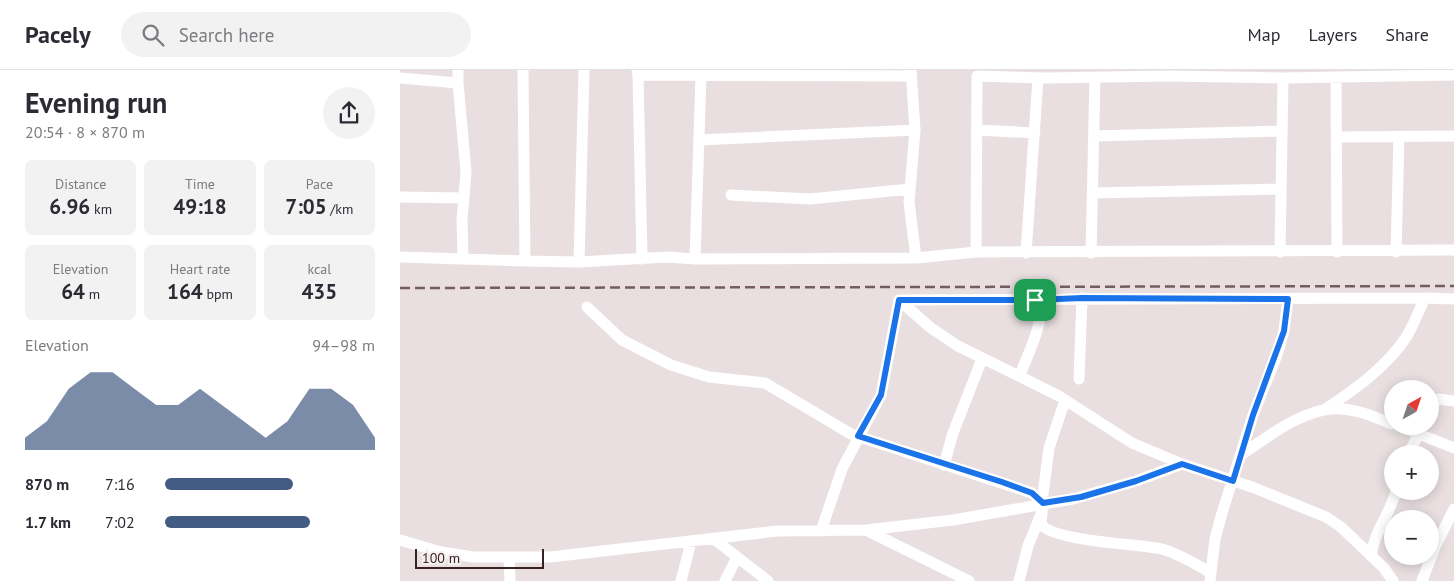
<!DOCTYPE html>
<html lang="en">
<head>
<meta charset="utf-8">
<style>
  body { margin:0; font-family:"PT Sans",sans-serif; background:#f2f2f3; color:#2b2b33; height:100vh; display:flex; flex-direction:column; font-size:19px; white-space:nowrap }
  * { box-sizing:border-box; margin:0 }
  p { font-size:16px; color:#7c7c81 }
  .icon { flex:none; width:28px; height:28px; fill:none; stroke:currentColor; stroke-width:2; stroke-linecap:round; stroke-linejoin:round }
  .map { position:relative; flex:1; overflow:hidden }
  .side { display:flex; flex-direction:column; background:#fff; width:400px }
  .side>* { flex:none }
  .needle { width:32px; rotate:40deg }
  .controls { position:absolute; left:984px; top:310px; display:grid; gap:10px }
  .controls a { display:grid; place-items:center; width:55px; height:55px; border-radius:50%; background:#fff; box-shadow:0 2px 12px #0003; font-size:25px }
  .scale { position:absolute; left:15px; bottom:12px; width:129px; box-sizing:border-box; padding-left:5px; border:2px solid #382322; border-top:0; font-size:14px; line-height:18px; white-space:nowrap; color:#382322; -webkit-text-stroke:4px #f6eff1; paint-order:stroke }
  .pin { position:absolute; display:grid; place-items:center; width:42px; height:42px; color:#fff; margin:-21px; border-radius:10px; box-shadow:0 2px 8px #0006 }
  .round { display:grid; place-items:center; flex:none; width:52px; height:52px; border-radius:26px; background:#f2f2f3 }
  .head { display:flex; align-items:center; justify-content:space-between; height:85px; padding:0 25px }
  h1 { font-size:28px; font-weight:700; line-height:38px }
  .figures { display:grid; grid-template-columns:repeat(3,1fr); gap:8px; height:85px; padding:5px 25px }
  .figures div { display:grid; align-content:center; border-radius:8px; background:#f2f2f3; text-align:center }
  .figures b { font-size:21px; font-weight:700 }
  .figures small { font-size:14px; font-weight:400 }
  .figures p { font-size:14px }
  .chart { height:140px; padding:10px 25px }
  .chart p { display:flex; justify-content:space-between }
  .chart svg { width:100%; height:90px; margin-top:5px; fill:#435c84; opacity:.7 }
  ul { padding:0 25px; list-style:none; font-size:16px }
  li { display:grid; grid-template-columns:80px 60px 1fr; align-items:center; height:38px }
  li i { height:12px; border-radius:6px; background:#435c84 }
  header { display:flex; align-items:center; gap:30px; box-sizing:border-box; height:70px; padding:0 25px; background:#fff; border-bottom:1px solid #e1e1e2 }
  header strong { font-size:24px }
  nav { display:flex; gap:28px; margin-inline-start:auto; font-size:18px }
  .search { width:350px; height:45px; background:#f2f2f3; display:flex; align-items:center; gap:12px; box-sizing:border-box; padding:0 18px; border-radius:28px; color:#7c7c81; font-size:19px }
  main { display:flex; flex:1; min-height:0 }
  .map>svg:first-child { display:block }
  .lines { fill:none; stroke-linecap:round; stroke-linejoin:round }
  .minor { stroke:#fff; stroke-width:11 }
  .rail { stroke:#745d5c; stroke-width:2.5; stroke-dasharray:10 5; stroke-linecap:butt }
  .route-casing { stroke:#fff; stroke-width:10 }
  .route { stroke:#1a73e8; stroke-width:6 }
</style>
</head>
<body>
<header>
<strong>Pacely</strong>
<div class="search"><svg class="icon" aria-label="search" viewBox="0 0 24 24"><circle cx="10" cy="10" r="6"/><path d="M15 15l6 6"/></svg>Search here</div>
<nav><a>Map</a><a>Layers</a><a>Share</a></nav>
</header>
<main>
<section class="side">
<div class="head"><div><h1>Evening run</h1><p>20:54 · 8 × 870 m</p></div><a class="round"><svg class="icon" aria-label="share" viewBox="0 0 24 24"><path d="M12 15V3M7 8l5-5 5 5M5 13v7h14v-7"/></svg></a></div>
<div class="figures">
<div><p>Distance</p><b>6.96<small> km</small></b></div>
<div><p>Time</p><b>49:18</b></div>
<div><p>Pace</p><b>7:05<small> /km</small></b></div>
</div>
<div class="figures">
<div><p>Elevation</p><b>64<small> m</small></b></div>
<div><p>Heart rate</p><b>164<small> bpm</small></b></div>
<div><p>kcal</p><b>435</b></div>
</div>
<div class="chart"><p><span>Elevation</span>94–98 m</p>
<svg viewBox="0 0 160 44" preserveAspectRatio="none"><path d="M0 44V38L10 30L20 14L30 6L40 6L50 14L60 22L70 22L80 14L90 22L100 30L110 38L120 30L130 14L140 14L150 22L160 38V44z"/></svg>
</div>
<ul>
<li><b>870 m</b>7:16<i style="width:61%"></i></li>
<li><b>1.7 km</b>7:02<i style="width:69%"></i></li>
</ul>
</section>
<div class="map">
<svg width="1054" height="511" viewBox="0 0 1054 511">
  <rect width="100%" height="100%" fill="#e9dfe1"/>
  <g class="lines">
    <path class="minor" d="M123 0 125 191
      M237 0 238 5 511 6
      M511 0 515 60 509 132 516 188
      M238 5 242 189
      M936 7 937 182
      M0 8 58 13 66 102 62 150 63 187
      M58 13V0
      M577 60 635 63
      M694 66 882 61
      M937 67 1054 66
      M299 70 515 60
      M692 123 881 119
      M331 125 410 129 510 119
      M0 127 64 128
      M576 182 577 6 646 8 769 6 883 8 1054 5
      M880 182 883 8
      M996 182 999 67
      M626 183 638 8
      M691 183 695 8
      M0 187 125 191 179 192 267 187 295 189 516 188 576 182 1054 180
      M295 189 301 6
      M179 192 184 0
      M499 230 531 258 558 276 659 326 732 373 782 394 852 417 926 447 941 457 984 498 993 511
      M499 230 1025 228
      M187 237 222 270 271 295 309 307 365 313 451 364 632 423 643 433 641 454C651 471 740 474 762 479 779 484 796 494 811 503
      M620 305C628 283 644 255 640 230
      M679 309 682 228
      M1030 337 1038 329 1054 331
      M924 340C954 320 987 297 1007 266 1014 254 1019 240 1025 228L1054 229
      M999 356 1054 378
      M1008 384 1022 358
      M841 385C867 367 907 336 941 339 959 340 975 347 992 354
      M544 395 553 363 582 289
      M642 432 649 378 665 330
      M466 460 569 511
      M421 461 442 399 481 325 499 230
      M314 469 368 511
      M0 470 41 482 73 487H150L378 461 466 460 553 450 673 429 736 411 782 394
      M971 486C974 462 990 444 996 421
      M109 487 110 511
      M281 511 291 472
      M325 511 337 487
      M619 511 628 476 641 444
      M810 511 815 469 822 443 853 345 877 285 884 261 888 229
      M1022 511 1035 477 1054 439"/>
    <path class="rail" d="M0 218 1054 216"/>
  </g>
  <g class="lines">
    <defs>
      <path id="route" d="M682 228 888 229 884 261 853 345 833 411 782 394 736 411 681 427 643 433 632 423 602 412 458 366 481 325 499 230H635Z"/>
    </defs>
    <use href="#route" class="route-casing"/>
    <use href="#route" class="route"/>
  </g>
</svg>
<div class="controls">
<a><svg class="needle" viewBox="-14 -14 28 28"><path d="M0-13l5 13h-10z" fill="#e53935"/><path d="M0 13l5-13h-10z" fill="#7c7c81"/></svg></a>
<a>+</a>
<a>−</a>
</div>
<div class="scale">100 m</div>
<div class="pin" style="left:635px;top:230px;background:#1e9e55"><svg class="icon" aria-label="arrive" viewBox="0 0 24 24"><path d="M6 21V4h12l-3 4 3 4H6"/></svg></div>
</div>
</main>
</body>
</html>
